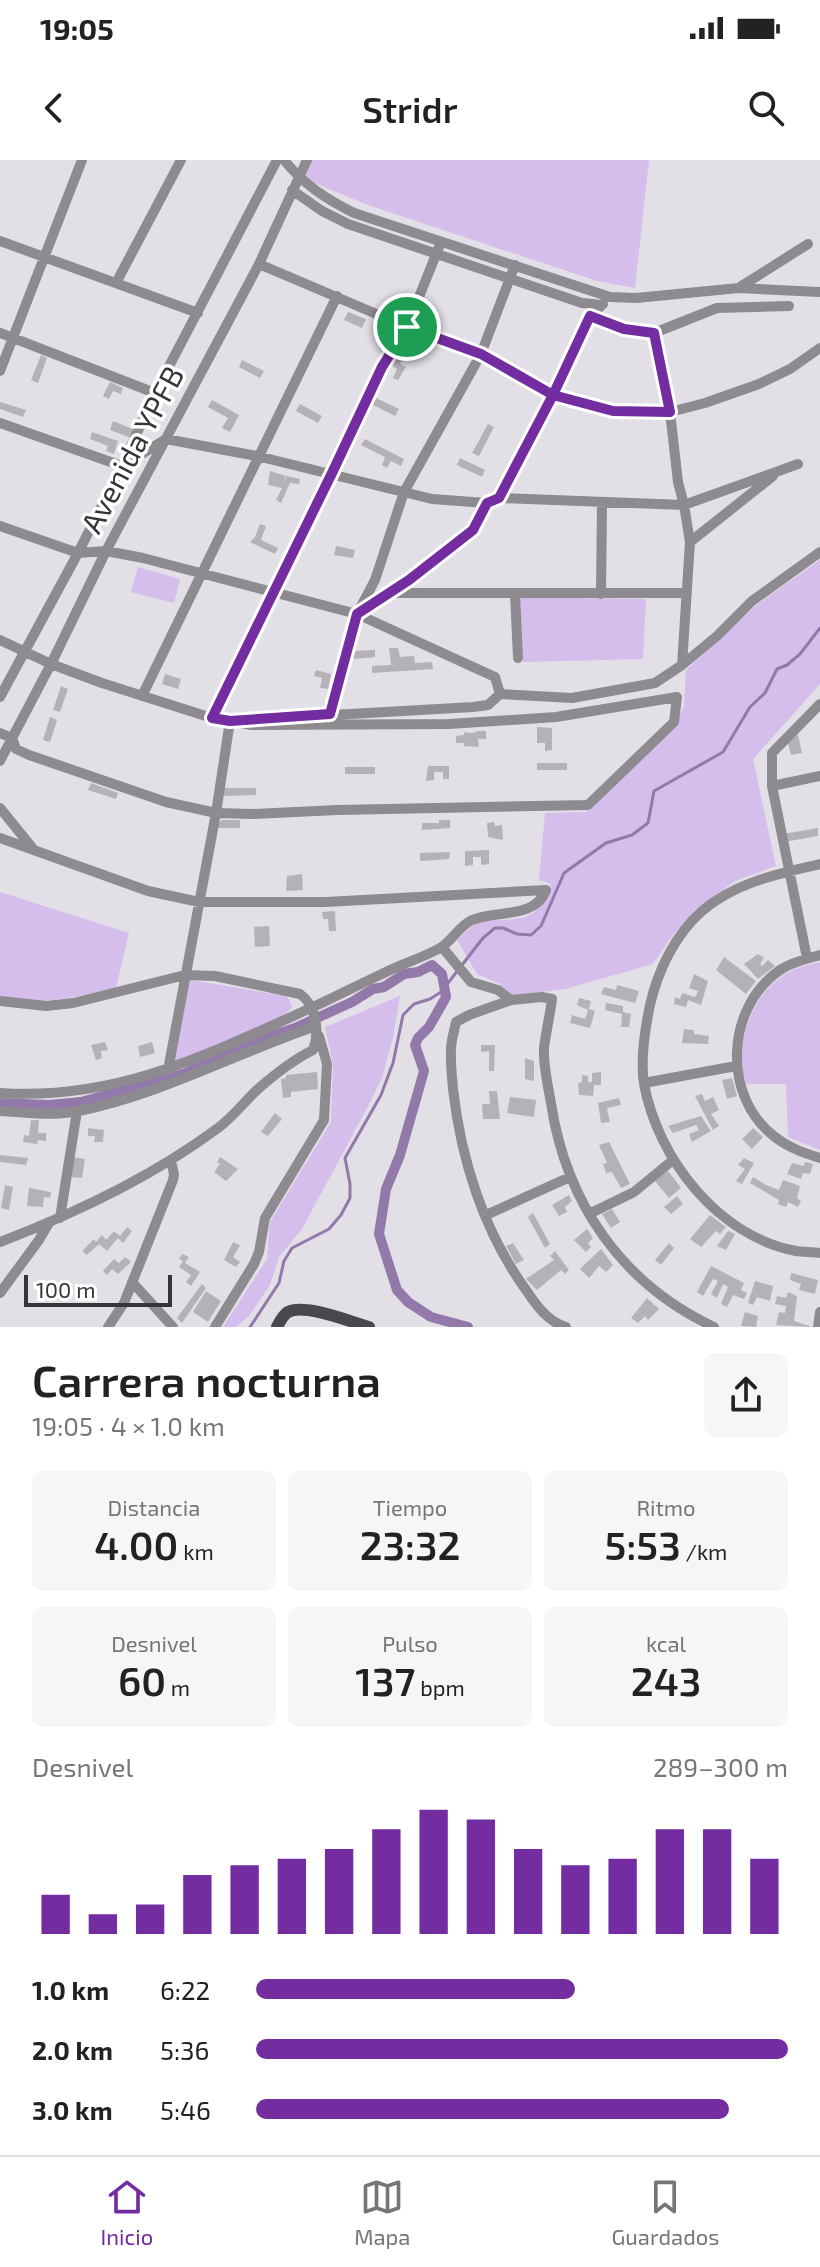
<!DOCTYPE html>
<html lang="es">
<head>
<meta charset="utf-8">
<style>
  body { margin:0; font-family:"Exo 2",sans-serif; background:#f6f6f6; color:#222; height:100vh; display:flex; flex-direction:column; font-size:30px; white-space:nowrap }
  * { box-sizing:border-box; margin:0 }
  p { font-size:26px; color:#767676 }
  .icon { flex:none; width:44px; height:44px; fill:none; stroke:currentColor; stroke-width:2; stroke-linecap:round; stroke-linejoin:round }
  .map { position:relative; height:1167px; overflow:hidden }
  .sheet { display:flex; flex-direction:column; background:#fff; flex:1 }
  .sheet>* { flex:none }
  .scale { position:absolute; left:24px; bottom:20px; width:148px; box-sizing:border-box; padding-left:8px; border:4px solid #353437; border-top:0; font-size:22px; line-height:28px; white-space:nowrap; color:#353437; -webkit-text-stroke:6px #fff; paint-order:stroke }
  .pin { position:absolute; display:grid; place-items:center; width:68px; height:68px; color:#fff; margin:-34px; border:4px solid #fff; border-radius:50%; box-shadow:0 2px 8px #0007 }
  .round { display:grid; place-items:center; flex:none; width:84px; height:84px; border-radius:12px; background:#f6f6f6 }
  .summary { display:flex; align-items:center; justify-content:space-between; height:136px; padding:0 32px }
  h1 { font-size:44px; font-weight:600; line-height:60px }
  .stats { display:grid; grid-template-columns:repeat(3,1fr); gap:12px; height:136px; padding:8px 32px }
  .stats div { display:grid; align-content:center; border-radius:12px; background:#f6f6f6; text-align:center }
  .stats b { font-size:40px; font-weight:600 }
  .stats small { font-size:22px; font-weight:400 }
  .stats p { font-size:22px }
  .chart { height:224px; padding:16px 32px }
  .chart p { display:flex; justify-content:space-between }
  .chart svg { width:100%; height:144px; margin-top:8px; stroke:#732da1; stroke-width:6 }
  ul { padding:0 32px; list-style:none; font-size:26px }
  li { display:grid; grid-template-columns:128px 96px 1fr; align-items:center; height:60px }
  li i { height:20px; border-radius:10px; background:#732da1 }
  .status { display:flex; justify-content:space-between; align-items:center; height:56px; padding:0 40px; background:#fff; direction:ltr }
  .status svg { height:22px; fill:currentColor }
  header { display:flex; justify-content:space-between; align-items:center; height:104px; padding:0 32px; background:#fff; font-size:36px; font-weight:600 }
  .dock { display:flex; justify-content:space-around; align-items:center; height:112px; border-top:2px solid #e0e0e0; background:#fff; font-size:22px; color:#767676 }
  .dock a { display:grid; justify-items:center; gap:4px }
  .dock .selected { color:#732da1 }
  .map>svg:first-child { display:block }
  .green { fill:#d5bdec }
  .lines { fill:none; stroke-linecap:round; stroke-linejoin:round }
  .stream { stroke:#9379aa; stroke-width:3 }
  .canal { stroke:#9379aa; stroke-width:10 }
  .building { fill:#b5b1b9 }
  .minor { stroke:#8d8b8f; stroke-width:10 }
  .major { stroke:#4a474d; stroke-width:12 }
  .route-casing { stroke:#fff; stroke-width:16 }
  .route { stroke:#732da1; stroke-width:10 }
  .labels { text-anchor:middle; stroke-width:7; stroke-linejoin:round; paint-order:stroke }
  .street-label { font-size:30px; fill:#353437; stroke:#fff }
</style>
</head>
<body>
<div class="status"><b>19:05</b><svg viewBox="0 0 49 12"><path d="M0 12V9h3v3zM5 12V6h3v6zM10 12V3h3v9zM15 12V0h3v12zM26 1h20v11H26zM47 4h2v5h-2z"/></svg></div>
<header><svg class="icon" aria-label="back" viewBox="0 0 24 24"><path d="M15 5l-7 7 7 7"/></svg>Stridr<svg class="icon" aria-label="search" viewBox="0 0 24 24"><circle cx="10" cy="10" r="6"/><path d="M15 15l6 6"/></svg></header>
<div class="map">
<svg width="820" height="1167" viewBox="0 0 820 1167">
  <rect width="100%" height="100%" fill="#e3dfe7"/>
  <path class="green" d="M312 0H649L635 128 597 121 368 45 302 18Z
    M820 400V524L753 599 776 706 735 721 695 750 672 776 653 804 565 829 511 836 500 824 477 814 457 780C463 775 469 768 476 764 498 755 524 767 540 746 545 738 549 733 551 724L539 720 545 653 586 652 676 562 684 547 686 510 759 443Z
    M138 407 180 419 174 443 131 432Z
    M519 437 646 439 643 499 523 502Z
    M0 732 129 773 116 828 68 838 41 841 0 838Z
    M820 802V990L788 977 786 924H746C734 888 749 840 780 818 791 809 806 805 820 802Z
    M190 820 286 836 290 841 292 847 284 856 179 902 174 900 188 823Z
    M400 836 393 878 382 918 366 950 302 1069 279 1097 270 1125 249 1156 236 1167H223L267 1099 270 1062 331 962 333 905 325 867Z"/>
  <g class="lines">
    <path class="stream" d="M250 1167 279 1123 284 1101 292 1088 329 1069 341 1055 350 1038V1024L345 998 381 935 393 903 403 855 414 844 430 839 441 832 483 778 495 768H503L517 774 531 775 541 766 564 713 606 683 632 675 648 663 654 631 723 592 750 547 765 533 777 509 787 505 800 494 820 468"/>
    <path class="canal" d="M0 943 49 945 81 942 186 913 237 887 295 868 352 842 373 829 384 827 404 814 418 812 432 805 442 814 446 837 429 867 418 878 415 885 424 911 400 995 386 1029 379 1074 397 1130 408 1142 431 1157 468 1167"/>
  </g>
  <path class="building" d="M348 152 366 159 362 168 344 160Z
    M400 188 406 191 400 204 406 207 398 220 393 218 397 209 391 205Z
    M41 195 47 198 38 223 31 220Z
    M242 200 264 211 260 218 239 207Z
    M110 222 123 228 121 234 113 231 109 239 103 236Z
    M374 237 399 249 395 256 371 244Z
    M212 240 239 255 230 272 222 268 228 258 208 247Z
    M0 242 26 250 23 257 0 249Z
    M300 244 322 256 318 263 296 251Z
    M113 261 135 270 131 278 110 270Z
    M488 264 494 267 479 296 472 293Z
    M92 272 118 281 114 294 106 291 108 286 90 279Z
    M365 279 404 299 401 306 391 301 387 308 382 305 385 297 361 285Z
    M460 298 485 310 482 317 457 305Z
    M270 311 286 316 283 324 287 316 300 319 299 324 290 323 281 343 276 340 282 328 268 325Z
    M260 364 266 366 261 380 278 388 275 394 250 382 255 377Z
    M336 386 355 390 353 398 334 395Z
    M389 488H398L400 497 414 496 415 503 432 502 433 509 372 513V506L391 505Z
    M375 490V497L354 499 352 491Z
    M316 510 331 514 328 529 320 528 322 518 314 516Z
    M165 514 181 519 178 529 162 524Z
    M61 526 68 529 60 552 53 550Z
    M50 557 57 560 50 582 43 580Z
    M537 567 552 568V590L545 591V583H537Z
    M478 571H486V579H478L479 587 464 586V583H456V576L464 575V572L472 573Z
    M798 575 802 593 791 595 787 579Z
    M537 603H567V610H537Z
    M428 606H449V619H443V612H434V620L426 621Z
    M345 607H375V614H345Z
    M91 623 118 633 116 639 88 630Z
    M223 628H256V635L223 636Z
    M222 660H240V668H217V664Z
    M439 660H450V668L422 670V663H439Z
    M494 662 495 666 502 665 503 680 488 677 487 663Z
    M818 668V676L784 682 783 674Z
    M489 690V704L481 705V697H473V705L465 706V691Z
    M450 692 449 699 420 701V693Z
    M302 714 303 730 286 731 287 716Z
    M335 751 336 771H329L328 759H323L322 752Z
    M269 766 270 786 255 787 254 767Z
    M758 794 764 798 760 804 762 806 768 800 775 806 758 819 744 804Z
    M724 797 756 821 746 834 716 810Z
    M694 814 708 821 701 845 688 840 686 847 674 844 675 837 680 839 682 833 695 837 698 831 689 828Z
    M617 825 639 831 635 843 601 834 604 827 616 830Z
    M579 838 591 841 589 849 595 851 590 868 570 863 572 855 585 859 588 850 577 845Z
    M606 843 623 846V852L631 854 629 867H621L622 854 605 850Z
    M684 869 694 870V874L709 876 708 884 682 883Z
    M105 882 108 890 101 891 102 898 96 900 91 885Z
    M152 882 155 893 140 897 138 886Z
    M481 885H495L494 911H489V891L481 892Z
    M525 898 534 901V921L525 919Z
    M317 912 318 929 291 932V937L283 938 281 919 286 918V915Z
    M601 912V925H594L593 936 579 935 578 923 582 922V915L588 916V922H592V913Z
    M732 918 737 936 727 939 722 920Z
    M489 931H497L500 959H483L482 944H490Z
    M702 934 705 941 713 937 719 950 711 954 719 966 713 970 695 936Z
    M510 937 536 940 534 957 507 953Z
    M619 938 621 945 607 948 610 962 601 963 598 943Z
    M275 953 282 959 268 976 261 972Z
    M701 956 711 971 692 982 689 974 699 970 696 965 673 973 668 966Z
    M31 960H39L38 973H46V981L38 980 37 984 23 982 24 975 29 976Z
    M88 968 104 970 103 982H94L95 976H88Z
    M753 968 763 977 752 989 742 979Z
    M609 982 630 1024 621 1028 612 1012 606 1013 603 1004 607 1003 599 985Z
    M0 995 28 998 26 1005 0 1002Z
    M72 997 85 999 82 1018 68 1017Z
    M220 997 238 1009 226 1021 214 1012 220 1004 217 1002Z
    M744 998 754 1003 742 1024 736 1021 745 1009 738 1005Z
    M805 1002 813 1004 810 1014 803 1013 801 1019 787 1014 792 1003 804 1006Z
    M668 1011 681 1028 669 1038 654 1020Z
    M753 1017 766 1025 779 1030 783 1020 800 1026 797 1038 801 1041 798 1047 788 1042 786 1047 778 1044 779 1040 750 1023Z
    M5 1025 13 1027 9 1050 1 1048Z
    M29 1028 51 1032 50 1038 44 1037 43 1047 27 1046Z
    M569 1035 572 1041 565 1047 567 1052 559 1056 552 1045Z
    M677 1036 683 1044 671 1054 664 1047Z
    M612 1049 620 1062 611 1068 602 1054Z
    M533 1053 550 1084 545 1088 528 1057Z
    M710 1055 726 1067 720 1074 716 1071 701 1087 690 1079Z
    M127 1067 132 1071 123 1083 118 1078 107 1091 99 1084 87 1095 82 1091 94 1079 96 1082 102 1075 106 1080 114 1071 120 1076Z
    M587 1069 593 1078 588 1083 591 1087 586 1092 574 1080Z
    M728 1071 735 1074 726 1090 717 1086Z
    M233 1082 240 1085 233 1097 240 1102 236 1107 224 1100Z
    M513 1083 524 1100 516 1104 506 1086Z
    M669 1083 674 1088 661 1105 655 1100Z
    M601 1089 613 1105 606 1112 599 1106 589 1118 580 1109Z
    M555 1091 569 1110 565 1114 561 1110 537 1130 526 1119 554 1100 550 1096Z
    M182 1094 189 1097 185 1103 200 1112 191 1126 186 1122 191 1115 179 1107 183 1101 179 1099Z
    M125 1097 131 1102 118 1114 112 1109 107 1115 103 1111 114 1099 119 1103Z
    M711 1106 744 1123 741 1130 747 1133 744 1139 733 1135 727 1147 721 1144 728 1127 723 1124 717 1138 711 1134 718 1121 713 1119 703 1136 697 1132Z
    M791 1113 818 1120 815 1134 799 1130 801 1124 790 1120Z
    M755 1121 773 1126 770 1141 757 1137 753 1145 748 1143Z
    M202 1124 206 1128 182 1163 177 1158Z
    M206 1131 221 1141 208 1162 193 1152Z
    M788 1132 797 1136 794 1161 812 1167 776 1165 779 1152 785 1153 786 1146 775 1144 777 1136 786 1138Z
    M647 1138 659 1149 648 1160 645 1156 638 1163 631 1158Z
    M745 1152 758 1156 756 1167 741 1166Z"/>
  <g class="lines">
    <path class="minor" d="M284 0C303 24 326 39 354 53L610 137 636 138 739 128 820 132
      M292 30 322 51 348 64 582 143 602 145
      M0 81 198 153
      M259 104 407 167 481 194 553 235 613 251 670 252 705 243 759 224 790 209 820 188
      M116 123 181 0
      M740 127 808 84
      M590 156 624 169 654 173 717 148 789 146
      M0 173 155 233
      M654 173 670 252 678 322 684 345 690 382 682 505
      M0 211 82 0
      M0 263 122 306
      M124 305 166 279 257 296 432 339 487 343 473 370 409 420 357 454
      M499 338 590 156 603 144
      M487 343 499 338 684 345 798 304
      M0 366 78 393 106 391 143 398 357 454 495 517 500 534 488 545 473 547 262 559
      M690 382 773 316
      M391 433H687
      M515 434 518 498
      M601 434 602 342
      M0 480 51 504 102 523 212 558 252 565 449 564 556 557 677 537 674 562 588 645 337 650 253 654 216 653 166 642 29 595 16 589 12 578 0 573
      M500 534 572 538 655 523 682 505 717 476 752 441 820 392
      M142 536 337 136
      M0 537 78 393 122 306 155 233 277 0
      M330 554 357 454 375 420 404 332 481 194 515 105
      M212 558 332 313 382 207 407 167 441 82
      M0 601 51 504 106 391 259 104 307 0
      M772 626 820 616
      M0 648 34 690
      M0 678 148 731 199 742H326L546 730
      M820 704C778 714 736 722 702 751 675 775 658 810 650 845 645 869 640 899 644 924 658 999 718 1076 796 1091 803 1092 812 1092 820 1093
      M442 787 471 822 498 830 511 840 542 837 552 839C550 855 546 872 544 888 543 905 548 926 551 943 566 1043 622 1124 714 1167
      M820 795C806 799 792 802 780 810 725 848 722 937 775 977 789 988 804 993 820 998
      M807 798 772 626V593L820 544
      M511 840 469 855 456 862C455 868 453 874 452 880 449 895 452 914 453 929 461 1000 484 1072 526 1130 536 1145 548 1162 566 1167
      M0 841 46 846 73 843 185 815 215 816 300 834C316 845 320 872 313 890 293 900 274 915 258 929 244 942 233 957 218 968 152 1017 76 1053 0 1082
      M168 910 216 653 230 561H234
      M644 923 736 906
      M0 933C117 941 209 894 313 847 337 836 360 824 384 813 402 804 422 798 440 788 452 781 459 766 472 760 495 750 536 759 546 730
      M0 951C26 953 54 956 79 951 162 934 237 893 316 866
      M589 1054 634 1032 673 1000
      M486 1055 570 1017
      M60 1058 77 951
      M132 1122 173 1167
      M0 1133 39 1080 49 1063
      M108 1167 124 1143 173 1020 174 1014 171 1001
      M215 1167 254 1104 259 1092 265 1058 324 960 327 904 319 876
      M818 1167 820 1152"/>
    <path class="major" d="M277 1167C280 1161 283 1155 288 1152 304 1143 351 1162 369 1167"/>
  </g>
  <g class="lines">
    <defs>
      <path id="route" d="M407 167 382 207 332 313 212 558 230 561 330 554 357 454 409 420 473 370 487 343 499 338 553 235 590 156 624 169 654 173 670 252 613 251 553 235 481 194 407 167"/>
    </defs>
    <use href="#route" class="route-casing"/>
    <use href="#route" class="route"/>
  </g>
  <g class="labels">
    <g class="street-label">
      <text transform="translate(133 290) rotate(-62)" y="10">Avenida YPFB</text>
    </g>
  </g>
</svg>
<div class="scale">100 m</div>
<div class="pin" style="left:407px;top:167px;background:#1e9e55"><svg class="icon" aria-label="arrive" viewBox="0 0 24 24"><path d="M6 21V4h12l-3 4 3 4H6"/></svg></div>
</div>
<section class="sheet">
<div class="summary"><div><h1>Carrera nocturna</h1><p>19:05 · 4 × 1.0 km</p></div><a class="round"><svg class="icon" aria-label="share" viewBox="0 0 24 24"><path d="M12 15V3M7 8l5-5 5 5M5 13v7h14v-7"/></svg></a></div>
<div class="stats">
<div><p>Distancia</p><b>4.00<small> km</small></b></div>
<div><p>Tiempo</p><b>23:32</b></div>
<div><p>Ritmo</p><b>5:53<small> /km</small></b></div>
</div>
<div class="stats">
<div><p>Desnivel</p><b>60<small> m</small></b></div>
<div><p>Pulso</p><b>137<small> bpm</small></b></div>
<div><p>kcal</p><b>243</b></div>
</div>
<div class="chart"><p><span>Desnivel</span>289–300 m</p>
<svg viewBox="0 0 160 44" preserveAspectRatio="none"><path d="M5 44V32M15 44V38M25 44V35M35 44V26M45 44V23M55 44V21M65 44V18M75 44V12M85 44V6M95 44V9M105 44V18M115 44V23M125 44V21M135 44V12M145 44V12M155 44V21"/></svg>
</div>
<ul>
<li><b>1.0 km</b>6:22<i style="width:60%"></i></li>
<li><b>2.0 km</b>5:36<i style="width:100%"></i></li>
<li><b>3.0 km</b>5:46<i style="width:89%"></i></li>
</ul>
</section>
<nav class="dock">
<a class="selected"><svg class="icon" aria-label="home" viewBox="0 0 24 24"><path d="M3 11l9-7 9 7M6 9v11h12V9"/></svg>Inicio</a>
<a><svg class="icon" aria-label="map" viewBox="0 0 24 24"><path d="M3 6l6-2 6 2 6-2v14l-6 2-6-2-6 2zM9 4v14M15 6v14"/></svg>Mapa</a>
<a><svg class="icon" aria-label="saved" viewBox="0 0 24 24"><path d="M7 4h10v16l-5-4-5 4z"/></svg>Guardados</a>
</nav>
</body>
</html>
